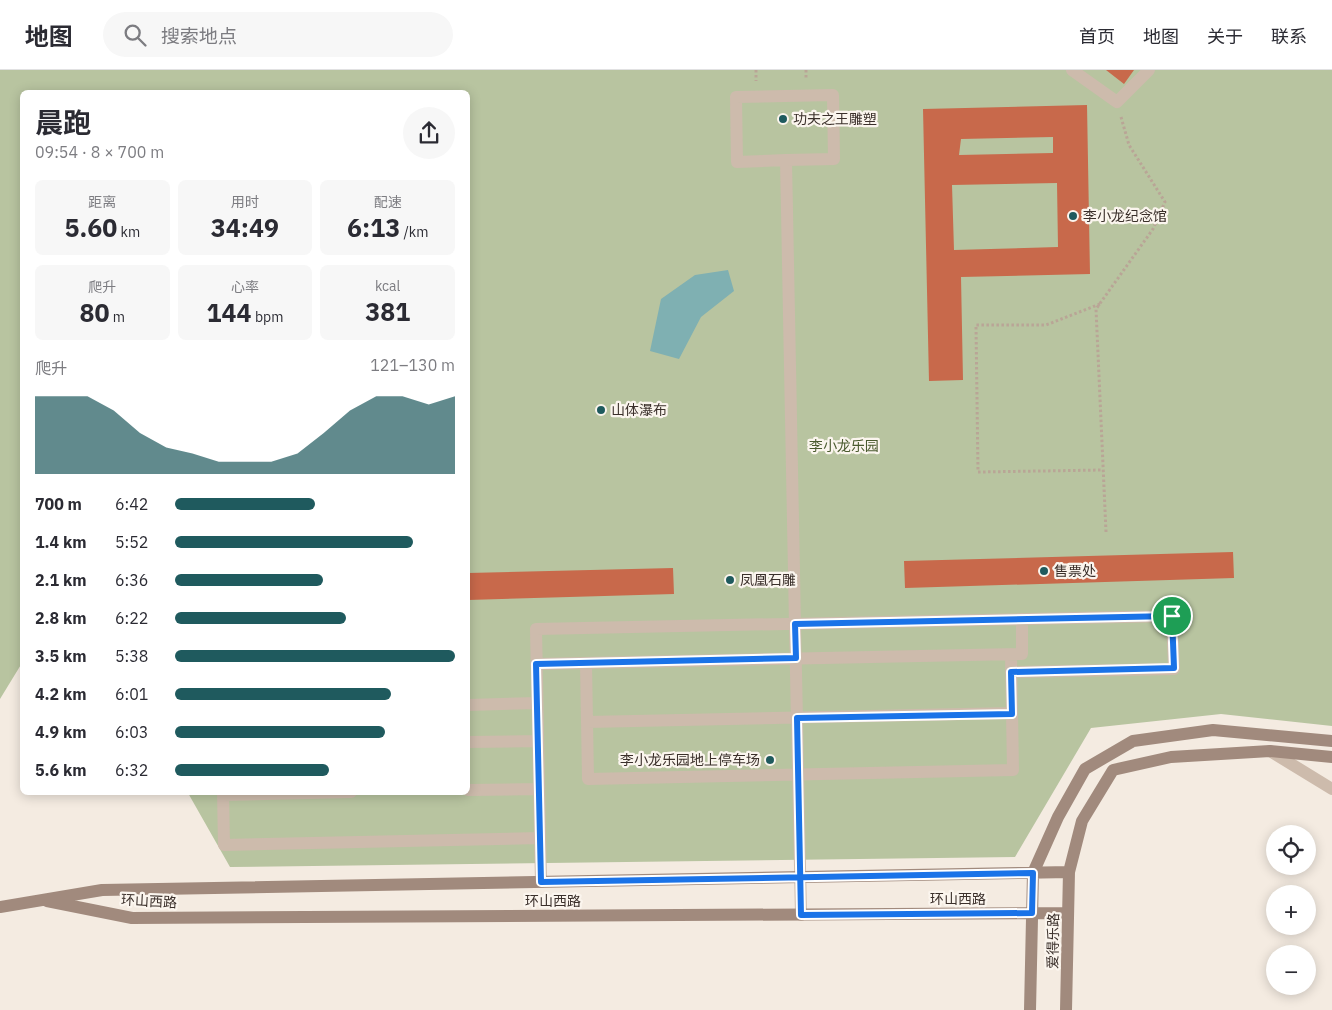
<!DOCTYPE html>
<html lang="zh">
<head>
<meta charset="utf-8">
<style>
  body { margin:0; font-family:"IBM Plex Sans","Noto Sans SC",sans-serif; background:#f7f7f7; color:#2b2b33; height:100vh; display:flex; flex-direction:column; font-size:19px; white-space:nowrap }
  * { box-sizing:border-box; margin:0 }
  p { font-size:16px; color:#7c7c81 }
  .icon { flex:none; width:28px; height:28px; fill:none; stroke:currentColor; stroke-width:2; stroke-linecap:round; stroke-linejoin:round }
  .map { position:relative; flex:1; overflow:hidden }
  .side { position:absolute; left:20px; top:20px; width:450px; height:705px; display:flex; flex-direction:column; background:#fff; border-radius:8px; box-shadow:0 2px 12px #0003 }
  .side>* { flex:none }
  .controls { position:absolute; left:1266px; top:755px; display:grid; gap:10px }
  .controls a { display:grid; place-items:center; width:50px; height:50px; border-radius:50%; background:#fff; box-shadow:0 2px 12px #0003; font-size:25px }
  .pin { position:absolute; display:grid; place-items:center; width:42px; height:42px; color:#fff; margin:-21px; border:2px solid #fff; border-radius:50%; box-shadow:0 1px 5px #0007 }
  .round { display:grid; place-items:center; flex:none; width:52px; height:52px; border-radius:26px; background:#f7f7f7 }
  .overview { display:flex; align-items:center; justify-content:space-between; height:85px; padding:0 15px }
  h1 { font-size:28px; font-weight:700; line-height:38px }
  .metrics { display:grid; grid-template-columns:repeat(3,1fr); gap:8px; height:85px; padding:5px 15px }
  .metrics div { display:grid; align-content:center; border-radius:8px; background:#f7f7f7; text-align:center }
  .metrics b { font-size:25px; font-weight:700 }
  .metrics small { font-size:14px; font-weight:400 }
  .metrics p { font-size:14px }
  .chart { height:140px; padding:10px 15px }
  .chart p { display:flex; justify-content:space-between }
  .chart svg { width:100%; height:90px; margin-top:5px; fill:#1f5a5e; opacity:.7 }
  ul { padding:0 15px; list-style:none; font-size:16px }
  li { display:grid; grid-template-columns:80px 60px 1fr; align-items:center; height:38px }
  li i { height:12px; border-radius:6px; background:#1f5a5e }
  header { display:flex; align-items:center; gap:30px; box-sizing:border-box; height:70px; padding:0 25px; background:#fff; border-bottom:1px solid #e1e1e2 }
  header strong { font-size:24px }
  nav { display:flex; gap:28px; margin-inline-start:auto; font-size:18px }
  .search { width:350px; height:45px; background:#f7f7f7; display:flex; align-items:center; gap:12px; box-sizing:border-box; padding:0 18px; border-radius:28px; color:#7c7c81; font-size:19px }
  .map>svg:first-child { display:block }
  .green { fill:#b8c4a0 }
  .water { fill:#7fb0b2 }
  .building { fill:#c8694b; fill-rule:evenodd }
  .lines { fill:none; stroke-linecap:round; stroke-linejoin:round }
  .path { stroke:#b9a596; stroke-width:3; stroke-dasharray:2.5 2.5; stroke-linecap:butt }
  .lane { stroke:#cdbbac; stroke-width:12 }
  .street { stroke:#cdbbac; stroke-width:12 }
  .secondary { stroke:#a18a7d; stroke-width:12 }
  .route-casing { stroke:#fff; stroke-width:10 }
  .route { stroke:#1a73e8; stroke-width:6 }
  .poi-dot { fill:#1f5a5e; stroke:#fbf5ee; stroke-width:2 }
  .labels { text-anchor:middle; stroke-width:4.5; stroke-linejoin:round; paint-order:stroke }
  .poi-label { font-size:14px; fill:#3b302b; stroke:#fbf5ee; text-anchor:start }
  .park-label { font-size:14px; fill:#4a5a2e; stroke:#fbf5ee }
  .street-label { font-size:14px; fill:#3b302b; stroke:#fbf5ee }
</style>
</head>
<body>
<header>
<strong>地图</strong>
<div class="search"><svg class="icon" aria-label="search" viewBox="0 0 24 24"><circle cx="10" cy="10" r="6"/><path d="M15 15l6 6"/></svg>搜索地点</div>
<nav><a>首页</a><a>地图</a><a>关于</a><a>联系</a></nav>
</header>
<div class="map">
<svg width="1332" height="940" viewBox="0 0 1332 940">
  <rect width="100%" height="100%" fill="#f4ebe1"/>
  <path class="green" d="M0 0H1332V656L1221 644 1091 658 1015 787 230 797 188 723 468 722V22H22V593L0 629Z"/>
  <path class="water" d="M728 200 734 221 701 247 679 289 650 281 661 229 695 205Z"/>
  <path class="building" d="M1106 0H1134L1124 14Z
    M1087 35 1090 204 961 207 963 310 929 311 923 39ZM1053 67V83L959 85 961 69ZM1057 113 1058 177 954 180 952 115Z
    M1233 482 1234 508 905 518 904 491Z
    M673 498 674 524 468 530V503Z"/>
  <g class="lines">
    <path class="path" d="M756 0V11
      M806 0V10
      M1100 234 1046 255H976L978 402 1103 400
      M1106 462 1096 239 1153 159 1165 132 1129 75 1121 47"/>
    <path class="lane" d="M795 554 801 845
      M586 593 588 709 1013 700 1011 584
      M536 594 1022 584V549
      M468 635 537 633
      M587 652 1012 643
      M468 672 538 671
      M468 720 539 719
      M223 722 224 775 540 768
      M223 725 351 722
      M541 812 536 559 1172 546 1174 599 1011 602"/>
    <path class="street" d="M1072 0 1117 32 1149 0
      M786 90 737 92 736 27 833 25 834 89 786 90 795 554
      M1270 681 1332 719"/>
    <path class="secondary" d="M47 831 132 848 1068 843
      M0 837 102 820 1069 802
      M1030 940 1033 803 1058 747 1085 699 1133 671 1213 660 1332 671
      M1066 940 1069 802 1082 751 1113 700 1171 687 1270 681 1332 687"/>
  </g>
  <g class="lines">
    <defs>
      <path id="route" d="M1172 546 795 554 796 588 536 594 541 812 1033 803 1032 843 801 845 797 648 1012 644 1011 602 1174 598 1172 546"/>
    </defs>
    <use href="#route" class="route-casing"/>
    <use href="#route" class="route"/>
  </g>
  <g class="poi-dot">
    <circle cx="783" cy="49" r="5"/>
    <circle cx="1073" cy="146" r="5"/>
    <circle cx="601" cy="340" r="5"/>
    <circle cx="1044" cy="501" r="5"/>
    <circle cx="730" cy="510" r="5"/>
    <circle cx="770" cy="690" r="5"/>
  </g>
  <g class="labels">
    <g class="poi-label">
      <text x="793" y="54">功夫之王雕塑</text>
      <text x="1083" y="151">李小龙纪念馆</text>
      <text x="611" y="345">山体瀑布</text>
      <text x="1054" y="506">售票处</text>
      <text x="740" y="515">凤凰石雕</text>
      <text x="760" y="695" text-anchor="end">李小龙乐园地上停车场</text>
    </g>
    <g class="park-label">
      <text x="844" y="381">李小龙乐园</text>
    </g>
    <g class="street-label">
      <text x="958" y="834">环山西路</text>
      <text transform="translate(149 831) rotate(3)" y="5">环山西路</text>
      <text x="553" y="836">环山西路</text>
      <text transform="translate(1053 871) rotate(-89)" y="5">爱得乐路</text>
    </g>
  </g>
</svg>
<div class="controls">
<a><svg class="icon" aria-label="locate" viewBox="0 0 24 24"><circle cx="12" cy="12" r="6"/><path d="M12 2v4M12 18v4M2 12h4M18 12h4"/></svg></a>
<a>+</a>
<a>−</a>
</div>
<div class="pin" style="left:1172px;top:546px;background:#1e9e55"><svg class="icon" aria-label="arrive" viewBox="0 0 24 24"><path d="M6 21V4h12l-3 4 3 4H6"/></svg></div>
<section class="side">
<div class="overview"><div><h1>晨跑</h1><p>09:54 · 8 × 700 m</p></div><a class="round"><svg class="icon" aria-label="share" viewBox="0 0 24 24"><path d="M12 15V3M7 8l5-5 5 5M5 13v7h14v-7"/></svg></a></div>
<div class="metrics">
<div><p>距离</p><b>5.60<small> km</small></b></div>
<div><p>用时</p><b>34:49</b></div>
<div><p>配速</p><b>6:13<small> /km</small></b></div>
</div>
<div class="metrics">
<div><p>爬升</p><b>80<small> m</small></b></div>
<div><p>心率</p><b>144<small> bpm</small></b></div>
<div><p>kcal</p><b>381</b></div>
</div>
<div class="chart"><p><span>爬升</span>121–130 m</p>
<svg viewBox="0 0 160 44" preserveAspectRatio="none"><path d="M0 44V6L10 6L20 6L30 13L40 24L50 31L60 34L70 38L80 38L90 38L100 34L110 24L120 13L130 6L140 6L150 10L160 6V44z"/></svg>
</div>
<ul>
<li><b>700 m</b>6:42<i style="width:50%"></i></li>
<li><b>1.4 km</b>5:52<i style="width:85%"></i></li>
<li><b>2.1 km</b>6:36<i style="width:53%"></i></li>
<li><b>2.8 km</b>6:22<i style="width:61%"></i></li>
<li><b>3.5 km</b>5:38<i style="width:100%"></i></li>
<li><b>4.2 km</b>6:01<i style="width:77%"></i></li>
<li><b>4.9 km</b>6:03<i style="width:75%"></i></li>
<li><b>5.6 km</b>6:32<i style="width:55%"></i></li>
</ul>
</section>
</div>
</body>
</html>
